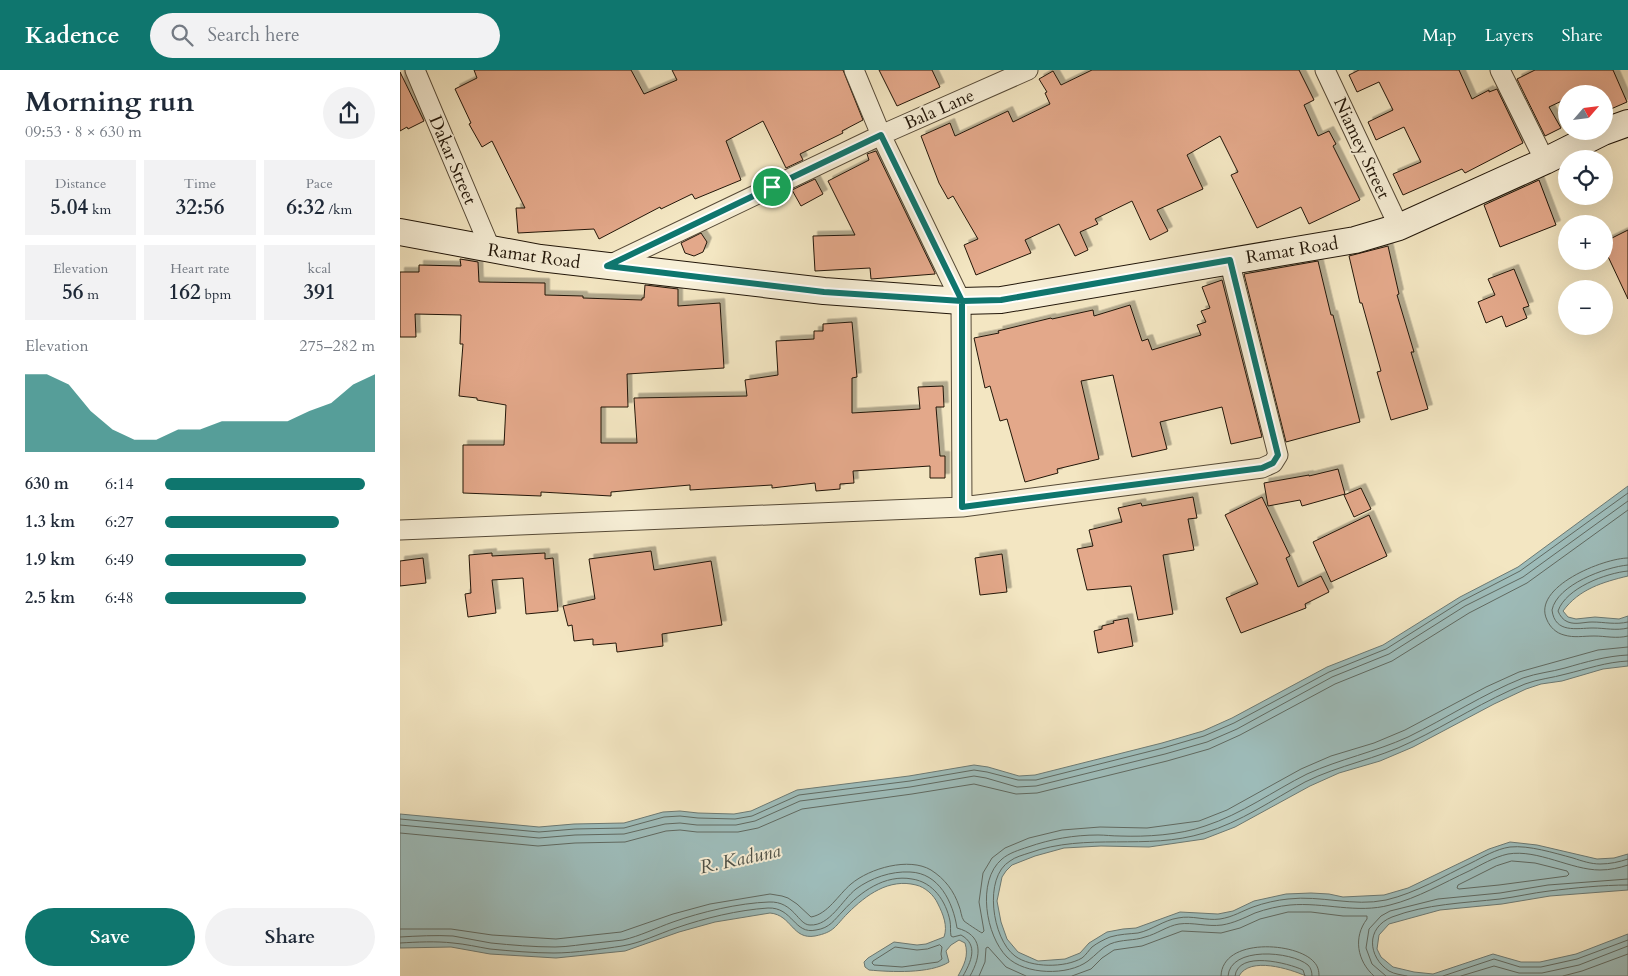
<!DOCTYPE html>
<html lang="en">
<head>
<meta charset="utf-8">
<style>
  body { margin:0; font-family:Cardo,serif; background:#f2f2f3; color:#1f2937; height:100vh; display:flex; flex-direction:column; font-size:19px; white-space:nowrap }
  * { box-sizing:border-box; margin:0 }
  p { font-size:16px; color:#747a83 }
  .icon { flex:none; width:28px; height:28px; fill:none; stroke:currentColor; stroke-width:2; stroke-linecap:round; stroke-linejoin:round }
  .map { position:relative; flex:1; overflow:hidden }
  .panel { display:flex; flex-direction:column; background:#fff; width:400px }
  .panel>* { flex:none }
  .needle { width:32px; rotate:62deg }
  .tools { position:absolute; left:1158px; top:15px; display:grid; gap:10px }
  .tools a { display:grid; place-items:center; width:55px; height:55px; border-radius:50%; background:#fff; box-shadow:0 5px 20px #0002; font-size:25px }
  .pin { position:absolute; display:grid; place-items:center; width:42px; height:42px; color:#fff; margin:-21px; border:2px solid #fff; border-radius:50%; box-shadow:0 1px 5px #0007 }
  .round { display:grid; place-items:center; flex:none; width:52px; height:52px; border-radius:26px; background:#f2f2f3 }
  .summary { display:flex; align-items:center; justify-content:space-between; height:85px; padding:0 25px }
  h1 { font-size:28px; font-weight:600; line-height:38px }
  .figures { display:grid; grid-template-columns:repeat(3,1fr); gap:8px; height:85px; padding:5px 25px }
  .figures div { display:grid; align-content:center; border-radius:0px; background:#f2f2f3; text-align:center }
  .figures b { font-size:21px; font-weight:600 }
  .figures small { font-size:14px; font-weight:400 }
  .figures p { font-size:14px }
  .chart { height:140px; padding:10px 25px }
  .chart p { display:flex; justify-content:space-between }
  .chart svg { width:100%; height:90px; margin-top:5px; fill:#0f766e; opacity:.7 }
  .button { display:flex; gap:10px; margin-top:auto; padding:10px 25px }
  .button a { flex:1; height:58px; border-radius:30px; background:#0f766e; color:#fff; font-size:20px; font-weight:600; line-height:58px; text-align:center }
  .button a+a { background:#f2f2f3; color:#1f2937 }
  ul { padding:0 25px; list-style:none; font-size:16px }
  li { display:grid; grid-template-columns:80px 60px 1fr; align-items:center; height:38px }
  li i { height:12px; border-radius:6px; background:#0f766e }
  header { display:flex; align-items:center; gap:30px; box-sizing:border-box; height:70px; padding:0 25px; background:#0f766e; color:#fff }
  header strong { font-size:24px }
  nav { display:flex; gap:28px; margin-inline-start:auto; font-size:18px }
  .search { width:350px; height:45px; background:#f2f2f3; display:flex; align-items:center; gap:12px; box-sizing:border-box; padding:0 18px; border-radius:28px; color:#747a83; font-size:19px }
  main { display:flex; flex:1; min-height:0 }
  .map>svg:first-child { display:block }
  .water { fill:#9ebdbb; stroke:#6c7a74 }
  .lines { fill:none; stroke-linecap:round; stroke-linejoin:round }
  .shore { stroke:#606a62; stroke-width:1 }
  .building { fill:#e3a88a; stroke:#221609; filter:url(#shadow) }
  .street-casing { stroke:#564a37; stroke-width:21 }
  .secondary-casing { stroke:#221609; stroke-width:28 }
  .street { stroke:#f7efd7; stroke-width:19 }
  .secondary { stroke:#f7efd7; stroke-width:26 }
  .route-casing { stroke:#fff; stroke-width:10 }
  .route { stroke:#0f766e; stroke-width:6 }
  .labels { text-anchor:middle; stroke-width:4; stroke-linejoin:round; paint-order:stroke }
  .street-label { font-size:18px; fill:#221609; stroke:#f7efd7 }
  .water-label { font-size:19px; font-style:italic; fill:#4d5047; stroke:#f7efd7 }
</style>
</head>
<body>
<header>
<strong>Kadence</strong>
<div class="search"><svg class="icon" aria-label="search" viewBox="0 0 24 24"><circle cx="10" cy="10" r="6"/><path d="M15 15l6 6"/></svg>Search here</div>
<nav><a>Map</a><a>Layers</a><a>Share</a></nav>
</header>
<main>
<section class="panel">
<div class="summary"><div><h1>Morning run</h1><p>09:53 · 8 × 630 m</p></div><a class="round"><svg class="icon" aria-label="share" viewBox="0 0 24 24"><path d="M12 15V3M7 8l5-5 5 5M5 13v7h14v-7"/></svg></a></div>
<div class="figures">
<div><p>Distance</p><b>5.04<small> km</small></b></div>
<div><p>Time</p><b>32:56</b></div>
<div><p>Pace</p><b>6:32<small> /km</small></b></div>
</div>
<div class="figures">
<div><p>Elevation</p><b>56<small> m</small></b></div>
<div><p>Heart rate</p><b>162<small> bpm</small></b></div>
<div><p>kcal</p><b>391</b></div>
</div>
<div class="chart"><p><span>Elevation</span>275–282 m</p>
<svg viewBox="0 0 160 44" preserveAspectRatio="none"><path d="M0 44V6L10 6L20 11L30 24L40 33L50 38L60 38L70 33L80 33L90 29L100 29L110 29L120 29L130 24L140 20L150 11L160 6V44z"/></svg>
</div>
<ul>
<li><b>630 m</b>6:14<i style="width:95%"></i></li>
<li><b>1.3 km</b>6:27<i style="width:83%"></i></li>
<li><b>1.9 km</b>6:49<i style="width:67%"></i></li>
<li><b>2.5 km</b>6:48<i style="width:67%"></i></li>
</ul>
<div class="button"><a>Save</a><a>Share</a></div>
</section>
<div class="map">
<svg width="1228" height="906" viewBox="0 0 1228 906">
  <defs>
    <filter id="shadow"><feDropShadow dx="4.5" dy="-4.5" stdDeviation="0" flood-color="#0004"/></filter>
  </defs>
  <rect width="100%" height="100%" fill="#f3e6c2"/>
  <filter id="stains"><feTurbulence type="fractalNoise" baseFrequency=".004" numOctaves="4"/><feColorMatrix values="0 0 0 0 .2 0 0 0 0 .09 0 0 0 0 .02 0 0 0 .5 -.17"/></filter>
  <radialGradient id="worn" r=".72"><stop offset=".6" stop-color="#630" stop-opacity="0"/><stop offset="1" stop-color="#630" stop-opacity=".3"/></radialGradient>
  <path class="water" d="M1228 416V506C1203 512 1179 519 1163 541L1168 547 1176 549 1195 547 1219 549 1228 546V596L1203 599 1162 611 1141 614 1126 619 1094 634 1013 677 980 691 939 703 910 716 835 757 804 769 749 777 701 776 664 778 635 786 612 795 606 801 602 807 597 831 601 852 607 869 618 882 638 891 665 889 680 883 689 873 707 862 723 859 736 858 780 842 818 844 833 841 854 831 886 824 911 823 929 824 943 827 984 825 1008 818 1089 779 1110 772 1137 775 1197 789 1214 788 1228 784V820L1150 826 1102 834 1040 840 989 854 979 865 977 879 981 887 993 897 1014 902 1033 904 1093 884 1121 892H1140L1176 884 1228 864V906H906C890 899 850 886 839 906H558C564 895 569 886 565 873L559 870 551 875 546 881 549 892C530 904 491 902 469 900L465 897 464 892 468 888 494 872 517 875 526 874 544 867C548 856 543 844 538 834 534 825 525 817 516 815 489 808 466 825 448 843 435 856 435 862 415 866 392 870 392 845 370 843L315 852 279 862 225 881 156 888 90 884 51 877 0 878V744L139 757 174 754 224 753 263 742 280 741 298 743 334 744 351 741 397 720 509 706 574 695 588 697 619 706 635 705 762 673 803 661 832 648 927 597 983 575 1060 527 1118 497Z"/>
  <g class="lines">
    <path class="shore" d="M1228 488C1204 488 1131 517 1147 550 1150 557 1156 563 1164 565 1174 568 1183 566 1194 566 1206 566 1216 569 1228 566
      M1228 495C1205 497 1157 515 1152 540 1155 564 1177 558 1193 558 1205 558 1216 561 1228 558
      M1228 501C1206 503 1166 518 1158 541 1160 546 1163 550 1168 552 1176 555 1184 552 1192 552 1205 552 1215 555 1228 552
      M1228 585C1206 586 1186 592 1165 598 1151 602 1137 603 1123 608 1083 624 1047 648 1008 667 975 682 940 689 907 704 873 721 842 744 805 756 780 765 746 767 720 766 712 766 705 765 698 765 674 765 651 769 628 777 619 780 609 783 602 789 576 811 586 866 607 887 625 905 668 906 688 891 696 885 701 878 710 874 722 869 734 871 745 867 757 864 767 856 779 854 793 852 807 857 822 855 834 853 844 848 855 843 866 839 879 836 890 835 924 832 957 844 990 835 1018 828 1043 813 1069 801 1081 795 1094 787 1108 784 1138 779 1171 800 1200 800 1210 800 1219 798 1228 795
      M1228 591C1206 592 1187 599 1166 604 1152 608 1138 609 1125 614 1085 630 1049 654 1011 672 977 689 939 695 905 712 872 730 841 752 804 763 746 781 687 762 629 783 623 785 615 787 610 791 583 807 592 869 615 886 631 898 665 898 682 888 686 885 689 880 692 877 697 873 705 869 710 867 720 864 729 864 738 863 752 860 764 850 778 848 792 845 806 851 820 849 833 847 842 841 853 837 864 833 877 830 888 829 921 825 953 837 986 830 1016 823 1044 806 1071 793 1083 787 1096 779 1110 777 1129 775 1154 783 1173 788 1182 791 1191 794 1200 794 1210 794 1219 792 1228 789
      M0 749 139 762 175 759 224 758 264 747 280 746 298 748 335 749 352 746 399 725 510 711 574 700 587 702 618 710H636L763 678 804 666 834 653 929 602 986 579 1062 531 1120 501 1228 423
      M0 755 139 768 175 765 224 764 265 754 280 753 297 755H336L355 751 400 731 510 717 574 706 586 708 617 717 636 716 765 684 807 672 837 659 932 607 989 584 1065 536 1123 507 1228 431
      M0 763 138 776 175 773 225 772 266 761 280 760 297 762H338L358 758 402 739 512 724 574 714 616 724 637 723 767 691 809 679 840 665 935 614 992 591 1069 543 1127 513 1228 440
      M1112 791 1135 793 1167 801 1169 804 1167 806 1099 815 1059 819 1057 818 1058 815 1096 796Z
      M0 859H51L92 865 156 869 221 862 273 844 310 834 370 824 382 826 388 828 397 834 411 847C428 844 438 825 451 814 470 798 509 787 531 800 545 809 554 821 559 836 561 840 561 847 564 851 565 852 580 862 582 863L584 861 579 832 583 803 592 788 605 778 629 768 662 760 700 757 747 758 799 751 827 740 901 699 931 686 974 673 1005 660 1086 617 1119 602 1198 580 1228 577
      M0 867C17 866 36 865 53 866 66 868 78 871 91 873 111 875 134 877 155 877 168 877 183 874 196 873 205 872 214 871 223 870 240 866 256 858 273 852 301 842 339 833 369 832 394 831 398 855 410 855 430 856 442 830 456 819 471 808 491 801 510 802 539 803 553 832 557 858 583 865 582 885 570 906
      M0 873C17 872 36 871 53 873 65 874 78 877 90 879 111 881 133 883 154 883 174 883 203 879 222 876 241 873 258 864 276 858 305 848 338 840 368 838 393 837 394 865 416 860 430 858 434 850 443 841 460 822 485 804 512 809 533 812 546 831 550 851 551 856 550 861 551 866L553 867 561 865C579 875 571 892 563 906
      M540 875 542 877 541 884 542 889 538 892 502 897 474 895 472 893 473 891 495 877 517 880 527 879Z
      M579 906 585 892 586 878 588 877 606 897 626 906
      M672 906 691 899 702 888 714 880 742 876 782 861 821 863 840 858 860 849 888 842H911L943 846H967V849C953 867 957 891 974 906
      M821 906C822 867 897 872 914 892 918 896 919 901 919 906
      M828 906C830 876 891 881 908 895 911 898 912 902 912 906
      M835 906C838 880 888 893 903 900L905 906
      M986 906 972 894 966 878 969 859 981 846 990 841 1038 829 1100 823 1148 815 1228 809
      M1007 906C1002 905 994 904 989 901 968 887 965 858 992 847 1026 834 1064 833 1100 829 1116 827 1132 823 1149 821 1174 818 1202 815 1228 815
      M1043 906 1094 889 1120 897H1141L1177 889 1228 870
      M1061 906 1094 896 1119 903H1142L1179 895 1228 876
      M1163 906 1182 901 1228 884"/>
  </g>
  <path class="building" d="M74 0H231L244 24 277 10 272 0H443L463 50 442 61 443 63 400 84 403 90 386 98 363 51 326 71 341 110 295 129 292 124 261 139 260 137 199 169 194 159 118 163 116 138H125L92 71 82 77 69 54 71 53 55 19 77 8Z
    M479 0H532L540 17 497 36Z
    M692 0H899L914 30 904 35 918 66 929 61 936 74 933 76 960 130 909 154 901 137 857 158 831 105 838 102 820 66 787 85 803 119 757 140 768 161 750 170 732 131 695 149 698 154 680 162 688 180 675 186 659 154 625 170 631 183 576 205 564 175 578 169 553 126 548 129 539 113 521 66 550 53 555 66 608 41 613 52 650 34 645 23 647 22 639 9 653 1 661 15Z
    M959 0H1059L1072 29 1089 20V22L1097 19 1123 73 1065 103 1062 99 1003 125 993 104 1021 92 1004 57 976 70 968 52 993 40 979 12 957 22 949 5Z
    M1135 0H1213L1227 32 1204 42V24H1166V29L1149 37 1161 58 1145 66 1117 9Z
    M0 2 24 51 8 59 7 57 0 61Z
    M476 81 535 203V204L471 209 470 198 415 201 413 166 455 165 428 111 469 90 467 84Z
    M415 109 423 124 401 136 392 120Z
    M1139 110 1156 155 1100 177 1084 135Z
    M1228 160V229L1204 178V172Z
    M301 163 307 172 303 182 294 186 285 183 281 173Z
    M988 176 999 224 997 225 1014 282H1011L1028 339 991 350 977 302 981 301 962 233H960L949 186Z
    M60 189 78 192 79 212 145 213V225L183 226V228L242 230V228H244L245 215 278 219V236L320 233 324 298 227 304 228 337H201V373H237L234 328 347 326 345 310 378 305 376 271 414 269V261H423V254L452 252 457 307 452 308V343L520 339 518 317 543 316 544 337H536L540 386H545V408H530V396L453 401 454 413 440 414V419L416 421 415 413 372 418V415L290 420V415L211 422V426L141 422V426L63 423V375H104L106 335 77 330V328L59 326 63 274H60L61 245 15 244 16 267H0V202H19V195L61 196Z
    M918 191 931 245H933L960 352 886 372 844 204Z
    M1114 199 1129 236 1123 238 1127 248 1106 257 1102 246 1086 253 1078 232 1095 225 1088 209Z
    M822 210 862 367 831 374 822 337 760 352 767 379 732 387 713 305 681 311 699 389 657 399 658 403 625 412 607 349 600 351 590 316 585 318 574 268 599 263 598 261 651 248 652 249 693 240 694 246 730 235 742 271 748 269 752 280 801 265 797 255 806 252 801 241 810 238 802 217Z
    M938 399 945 424 902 436 900 430 868 436 864 413 909 405V406Z
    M961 418 971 439 954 447 944 425Z
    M793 427 797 448 788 449 794 480 763 485 773 544 738 550 731 516 687 520 677 479 693 476 689 460 722 452 718 438 741 433 742 436Z
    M862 427 890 486 886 488 898 517 921 506 929 522 905 534 906 538 841 563 826 528 858 514 825 445Z
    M969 445 987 486 931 512 913 472Z
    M251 481 254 500 311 491 322 555 262 564 263 576 217 582 216 573 193 575V569L174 571 172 555 168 556 163 536 195 529 189 489Z
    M92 483V486L145 483V489L153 488 158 541 126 544 123 508 92 510 96 543 68 547 65 524 71 523 69 485Z
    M602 484 607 522 580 525 575 488Z
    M23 488 26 513 0 516V491Z
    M728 548 733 576 698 583 694 561 702 559V556L714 553 713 551Z"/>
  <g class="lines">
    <defs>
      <path id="street" d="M15 0 91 180
        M454 0 481 65 561 231 562 437
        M925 0 999 157
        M1100 0 1145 91
        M207 196 481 65 628 0
        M0 460 562 437 862 398 873 393 878 385 829 190"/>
      <path id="secondary" d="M0 162 140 188 424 221 561 231 601 230 955 170 999 157 1145 91 1203 62 1228 53"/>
    </defs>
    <use href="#street" class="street-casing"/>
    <use href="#secondary" class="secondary-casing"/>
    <use href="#street" class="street"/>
    <use href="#secondary" class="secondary"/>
  </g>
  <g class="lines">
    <defs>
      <path id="route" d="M372 117 481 65 562 231V437L862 398 873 393 878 385 830 190 601 230 562 231 424 222 207 196 372 117"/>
    </defs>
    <use href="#route" class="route-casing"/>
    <use href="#route" class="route"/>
  </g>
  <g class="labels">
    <g class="street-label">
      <text transform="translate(539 39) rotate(-24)" y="6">Bala Lane</text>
      <text transform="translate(962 78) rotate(65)" y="6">Niamey Street</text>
      <text transform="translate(53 90) rotate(67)" y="6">Dakar Street</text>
      <text transform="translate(892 180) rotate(-9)" y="6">Ramat Road</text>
      <text transform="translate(134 186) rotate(8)" y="6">Ramat Road</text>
    </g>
    <g class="water-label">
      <text transform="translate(340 788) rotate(-12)" y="7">R. Kaduna</text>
    </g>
  </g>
  <rect width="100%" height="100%" filter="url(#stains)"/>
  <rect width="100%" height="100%" fill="url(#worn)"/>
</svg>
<div class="tools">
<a><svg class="needle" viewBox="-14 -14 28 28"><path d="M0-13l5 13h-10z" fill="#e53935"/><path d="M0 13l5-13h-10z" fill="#747a83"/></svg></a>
<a><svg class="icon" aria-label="locate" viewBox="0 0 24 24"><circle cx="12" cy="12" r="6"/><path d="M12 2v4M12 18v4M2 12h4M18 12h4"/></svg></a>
<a>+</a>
<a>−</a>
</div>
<div class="pin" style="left:372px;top:117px;background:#1e9e55"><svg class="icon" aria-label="arrive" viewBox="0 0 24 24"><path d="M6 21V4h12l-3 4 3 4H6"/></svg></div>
</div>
</main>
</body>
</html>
